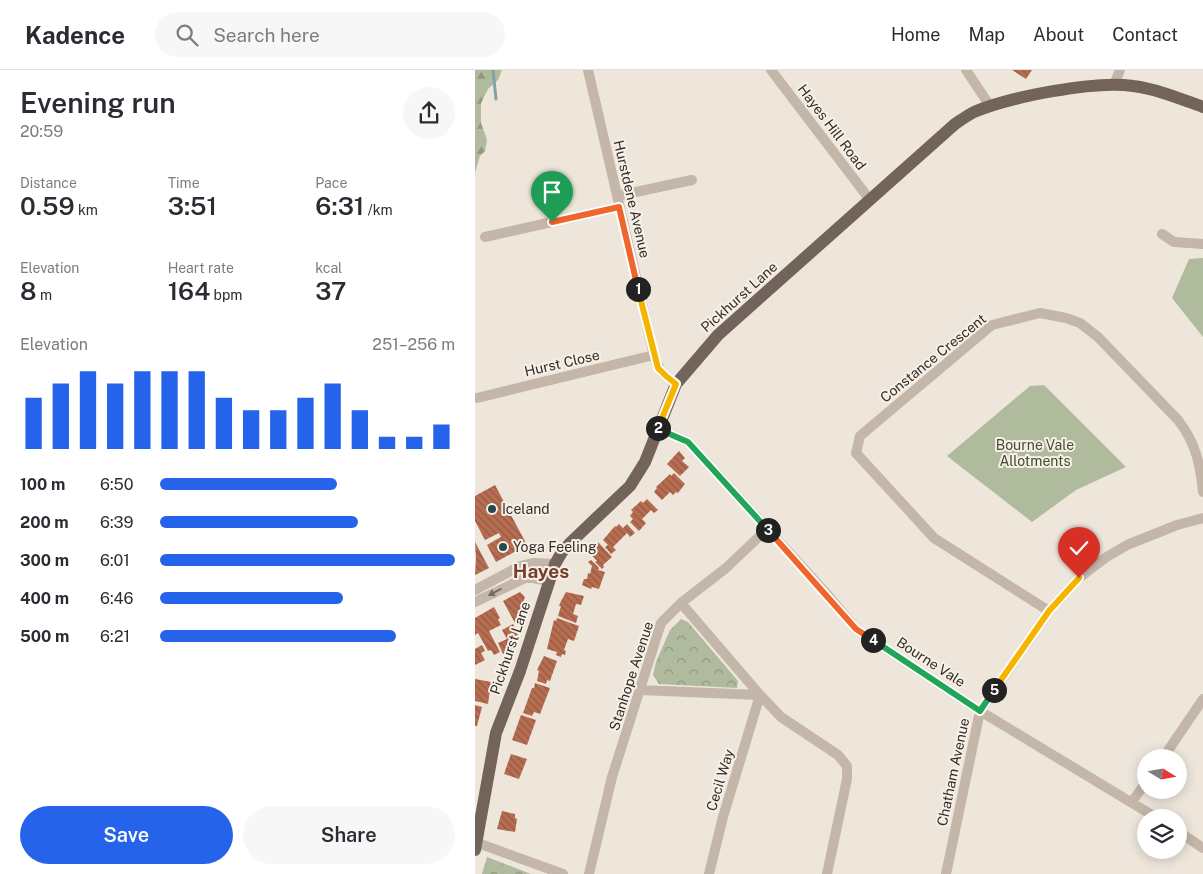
<!DOCTYPE html>
<html lang="en">
<head>
<meta charset="utf-8">
<style>
  body { margin:0; font-family:"Public Sans",sans-serif; background:#f7f7f7; color:#2b2b33; height:100vh; display:flex; flex-direction:column; font-size:19px; white-space:nowrap }
  * { box-sizing:border-box; margin:0 }
  p { font-size:16px; color:#7c7c81 }
  .icon { flex:none; width:28px; height:28px; fill:none; stroke:currentColor; stroke-width:2; stroke-linecap:round; stroke-linejoin:round }
  .map { position:relative; flex:1; overflow:hidden }
  .details { display:flex; flex-direction:column; background:#fff; width:475px }
  .details>* { flex:none }
  .needle { width:32px; rotate:101deg }
  .controls { position:absolute; left:662px; top:679px; display:grid; gap:10px }
  .controls a { display:grid; place-items:center; width:50px; height:50px; border-radius:50%; background:#fff; box-shadow:0 2px 12px #0003; font-size:25px }
  .pin { position:absolute; display:grid; place-items:center; width:42px; height:42px; color:#fff; margin:-51px -21px; border-radius:50% 50% 50% 0; rotate:-45deg; box-shadow:0 0 5px #0007 }
  .pin .icon { rotate:45deg }
  .km { position:absolute; width:25px; height:25px; margin:-12px; border-radius:50%; background:#222; color:#fff; font-size:14px; line-height:25px; text-align:center }
  .round { display:grid; place-items:center; flex:none; width:52px; height:52px; border-radius:26px; background:#f7f7f7 }
  .overview { display:flex; align-items:center; justify-content:space-between; height:85px; padding:0 20px }
  h1 { font-size:28px; font-weight:600; line-height:38px }
  .stats { display:grid; grid-template-columns:repeat(3,1fr); gap:8px; height:85px; padding:5px 20px }
  .stats div { display:grid; align-content:center }
  .stats b { font-size:25px; font-weight:600 }
  .stats small { font-size:14px; font-weight:400 }
  .stats p { font-size:14px }
  .chart { height:140px; padding:10px 20px }
  .chart p { display:flex; justify-content:space-between }
  .chart svg { width:100%; height:90px; margin-top:5px; stroke:#2563eb; stroke-width:6 }
  .cta { display:flex; gap:10px; margin-top:auto; padding:10px 20px }
  .cta a { flex:1; height:58px; border-radius:30px; background:#2563eb; color:#fff; font-size:20px; font-weight:600; line-height:58px; text-align:center }
  .cta a+a { background:#f7f7f7; color:#2b2b33 }
  ul { padding:0 20px; list-style:none; font-size:16px }
  li { display:grid; grid-template-columns:80px 60px 1fr; align-items:center; height:38px }
  li i { height:12px; border-radius:6px; background:#2563eb }
  header { display:flex; align-items:center; gap:30px; box-sizing:border-box; height:70px; padding:0 25px; background:#fff; border-bottom:1px solid #e1e1e2 }
  header strong { font-size:24px }
  nav { display:flex; gap:28px; margin-inline-start:auto; font-size:18px }
  .search { width:350px; height:45px; background:#f7f7f7; display:flex; align-items:center; gap:12px; box-sizing:border-box; padding:0 18px; border-radius:28px; color:#7c7c81; font-size:19px }
  main { display:flex; flex:1; min-height:0 }
  .map>svg:first-child { display:block }
  .green { fill:#b0bb9d }
  .forest { fill:url(#forest-firs) }
  .park { fill:url(#park-crowns) }
  .lines { fill:none; stroke-linecap:round; stroke-linejoin:round }
  .stream { stroke:#7ea4a7; stroke-width:3 }
  .building { fill:url(#building-back-hatch) }
  .minor { stroke:#c4b6a9; stroke-width:10 }
  .major { stroke:#73645b; stroke-width:12 }
  .oneway { fill:#746a62 }
  .split-1-casing { stroke:#fff; stroke-width:10 }
  .split-2-casing { stroke:#fff; stroke-width:10 }
  .split-3-casing { stroke:#fff; stroke-width:10 }
  .split-4-casing { stroke:#fff; stroke-width:10 }
  .split-5-casing { stroke:#fff; stroke-width:10 }
  .split-6-casing { stroke:#fff; stroke-width:10 }
  .split-1 { stroke:#f0652b; stroke-width:6 }
  .split-2 { stroke:#f5b400; stroke-width:6 }
  .split-3 { stroke:#22a559; stroke-width:6 }
  .split-4 { stroke:#f0652b; stroke-width:6 }
  .split-5 { stroke:#22a559; stroke-width:6 }
  .split-6 { stroke:#f5b400; stroke-width:6 }
  .poi-dot { fill:#234a4f; stroke:#f6f0e7; stroke-width:2 }
  .labels { text-anchor:middle; stroke-width:4; stroke-linejoin:round; paint-order:stroke }
  .street-label { font-size:14px; fill:#332c28; stroke:#f6f0e7 }
  .park-label { font-size:14px; fill:#414e2f; stroke:#f6f0e7 }
  .poi-label { font-size:14px; fill:#332c28; stroke:#f6f0e7; text-anchor:start }
  .district-label { font-size:19px; font-weight:bold; fill:#77402b; stroke:#f6f0e7 }
</style>
</head>
<body>
<header>
<strong>Kadence</strong>
<div class="search"><svg class="icon" aria-label="search" viewBox="0 0 24 24"><circle cx="10" cy="10" r="6"/><path d="M15 15l6 6"/></svg>Search here</div>
<nav><a>Home</a><a>Map</a><a>About</a><a>Contact</a></nav>
</header>
<main>
<section class="details">
<div class="overview"><div><h1>Evening run</h1><p>20:59</p></div><a class="round"><svg class="icon" aria-label="share" viewBox="0 0 24 24"><path d="M12 15V3M7 8l5-5 5 5M5 13v7h14v-7"/></svg></a></div>
<div class="stats">
<div><p>Distance</p><b>0.59<small> km</small></b></div>
<div><p>Time</p><b>3:51</b></div>
<div><p>Pace</p><b>6:31<small> /km</small></b></div>
</div>
<div class="stats">
<div><p>Elevation</p><b>8<small> m</small></b></div>
<div><p>Heart rate</p><b>164<small> bpm</small></b></div>
<div><p>kcal</p><b>37</b></div>
</div>
<div class="chart"><p><span>Elevation</span>251–256 m</p>
<svg viewBox="0 0 160 44" preserveAspectRatio="none"><path d="M5 44V19M15 44V12M25 44V6M35 44V12M45 44V6M55 44V6M65 44V6M75 44V19M85 44V25M95 44V25M105 44V19M115 44V12M125 44V25M135 44V38M145 44V38M155 44V32"/></svg>
</div>
<ul>
<li><b>100 m</b>6:50<i style="width:60%"></i></li>
<li><b>200 m</b>6:39<i style="width:67%"></i></li>
<li><b>300 m</b>6:01<i style="width:100%"></i></li>
<li><b>400 m</b>6:46<i style="width:62%"></i></li>
<li><b>500 m</b>6:21<i style="width:80%"></i></li>
</ul>
<div class="cta"><a>Save</a><a>Share</a></div>
</section>
<div class="map">
<svg width="728" height="804" viewBox="0 0 728 804">
  <defs>
    <pattern id="forest-firs" width="22" height="20" patternUnits="userSpaceOnUse" patternTransform="scale(1.25)"><rect width="22" height="20" fill="#b0bb9d"/><path d="M5 1l3.5 6h-7zM16 11l3.5 6h-7z" fill="#909880"/></pattern>
    <pattern id="park-crowns" width="20" height="18" patternUnits="userSpaceOnUse" patternTransform="scale(1.25)"><rect width="20" height="18" fill="#b0bb9d"/><path d="M2 6a3 3 0 1 1 6 0M12 15a3 3 0 1 1 6 0" fill="none" stroke="#909880"/></pattern>
    <pattern id="building-back-hatch" width="6" height="6" patternUnits="userSpaceOnUse" patternTransform="scale(1.25)"><rect width="6" height="6" fill="#b66d51"/><path d="M-1 5l2 2M0 0l6 6M5-1l2 2" fill="none" stroke="#955a43"/></pattern>
  </defs>
  <rect width="100%" height="100%" fill="#eee6db"/>
  <path class="green" d="M728 188V267L697 228 714 189Z
    M569 315 651 397 601 420 557 452 472 386 555 316Z"/>
  <path class="forest" d="M0 0H27L23 10 13 19 6 33V53L12 70 10 81 5 86 0 103Z"/>
  <path class="park" d="M206 549 213 552 263 611 262 618 184 614 178 605 181 592 195 560Z
    M12 787 56 804H7Z"/>
  <g class="lines">
    <path class="stream" d="M18 0 21 29"/>
  </g>
  <path class="building" d="M537 0H557L551 9Z
    M204 381 210 388 207 391 214 397 205 406 192 394Z
    M199 403 210 414 203 423 201 422 198 425 195 422 187 430 179 422 182 418 181 417 195 404 196 406Z
    M20 415 52 475 21 492 12 475 26 467 24 463 10 470 0 451V426Z
    M172 429 183 440 179 443 176 440 167 449 171 453 164 461 155 452 158 449 155 446 158 442 156 440 166 431 168 433Z
    M144 454 148 458 152 454 160 463 155 467 152 463 138 477 141 480 136 484 130 477 133 475 128 470 140 456 141 457Z
    M0 472 14 498 0 505 1 489Z
    M123 472 137 487 128 495 129 497 127 499 120 492 122 491 113 481Z
    M116 490 124 498 123 500 130 502 124 519 117 517 116 519 107 515 109 509H112L113 503 115 504 117 496 113 492Z
    M45 522 50 527 40 553 28 531Z
    M91 522 109 526 106 535 101 534 98 544 103 546 101 553 83 546 86 536H84L86 531Z
    M19 537 25 548 23 549 26 555 14 561 25 582 19 585 16 580 13 581 3 563 0 565V548Z
    M82 548 104 556 99 571 93 569 89 580 91 581 90 585 87 584 86 587 81 585 82 582 72 579 79 550 81 551Z
    M38 554 43 565 34 570 38 579 28 584 23 573 32 569 27 560Z
    M7 575 10 581 6 583 10 590 0 595V579Z
    M69 586 82 591 75 611 72 610 71 614 62 611 64 601 62 600Z
    M0 609 16 612 13 634 0 631Z
    M60 613 75 618 65 644 59 642 57 646 48 643 57 618H59Z
    M0 635 7 637 2 656H0Z
    M46 645 61 650 52 675 37 670Z
    M36 684 52 689 44 709 29 704Z
    M27 741 40 744V748L42 749 40 762 22 759Z"/>
  <g class="lines">
    <path class="minor" d="M113 0 179 285C184 301 188 305 201 314
      M296 0 395 130
      M491 0 515 36
      M639 15 645 0
      M142 126 217 110
      M687 164 699 172 728 174
      M10 167 144 137
      M2 328 179 285
      M183 359 213 372 351 523 381 559 505 641 682 748
      M0 520 45 496 58 493 80 494
      M0 532 50 508H58L73 511
      M206 533 285 625 306 647 363 685 372 696V709L352 804
      M574 541 459 468 381 383 385 366 517 255 565 243 591 248 605 253 623 267 703 350C721 373 725 394 728 422
      M165 620 285 625 248 747 234 804
      M688 688 728 629
      M657 732 671 712
      M704 762 728 778
      M0 772 88 804
      M114 804 137 707 186 553 206 533 251 498 292 459
      M471 804 505 641 574 541 604 508 630 488 652 475 702 455 728 448"/>
    <path class="major" d="M0 780 21 663 45 601 80 494 87 482 96 472 155 416 170 392 201 314 243 265 480 54C486 50 493 45 499 42 535 27 620 10 658 16 682 19 706 29 728 37"/>
  </g>
  <defs><path id="oneway-solid" d="M-6-.8H1V-3.2L6.5 0L1 3.2V.8H-6Z" transform="scale(1.25)"/></defs>
  <use class="oneway" href="#oneway-solid" transform="translate(20 522) rotate(153)"/>
  <g class="lines">
    <defs>
      <path id="split-1" d="M77 152 144 137 163 219"/>
      <path id="split-2" d="M163 219 183 298 191 306 201 314 183 358"/>
      <path id="split-3" d="M183 358V359L213 372 293 460"/>
      <path id="split-4" d="M293 460 381 559 398 570"/>
      <path id="split-5" d="M398 570 505 641 519 620"/>
      <path id="split-6" d="M519 620 574 541 604 508"/>
    </defs>
    <use href="#split-1" class="split-1-casing"/>
    <use href="#split-2" class="split-2-casing"/>
    <use href="#split-3" class="split-3-casing"/>
    <use href="#split-4" class="split-4-casing"/>
    <use href="#split-5" class="split-5-casing"/>
    <use href="#split-6" class="split-6-casing"/>
    <use href="#split-1" class="split-1"/>
    <use href="#split-2" class="split-2"/>
    <use href="#split-3" class="split-3"/>
    <use href="#split-4" class="split-4"/>
    <use href="#split-5" class="split-5"/>
    <use href="#split-6" class="split-6"/>
  </g>
  <g class="poi-dot">
    <circle cx="17" cy="439" r="5"/>
    <circle cx="28" cy="477" r="5"/>
  </g>
  <g class="labels">
    <g class="street-label">
      <text transform="translate(357 57) rotate(53)" y="5">Hayes Hill Road</text>
      <text transform="translate(157 129) rotate(77)" y="5">Hurstdene Avenue</text>
      <text transform="translate(264 227) rotate(-42)" y="5">Pickhurst Lane</text>
      <text transform="translate(458 288) rotate(-39)" y="5">Constance Crescent</text>
      <text transform="translate(87 293) rotate(-13)" y="5">Hurst Close</text>
      <text transform="translate(35 578) rotate(-71)" y="5">Pickhurst Lane</text>
      <text transform="translate(456 592) rotate(33)" y="5">Bourne Vale</text>
      <text transform="translate(156 606) rotate(-72)" y="5">Stanhope Avenue</text>
      <text transform="translate(478 702) rotate(-78)" y="5">Chatham Avenue</text>
      <text transform="translate(245 710) rotate(-73)" y="5">Cecil Way</text>
    </g>
    <g class="park-label">
      <text x="560" y="380">Bourne Vale<tspan x="560" dy="16">Allotments</tspan></text>
    </g>
    <g class="poi-label">
      <text x="27" y="444">Iceland</text>
      <text x="38" y="482">Yoga Feeling</text>
    </g>
    <g class="district-label">
      <text x="66" y="508">Hayes</text>
    </g>
  </g>
</svg>
<div class="controls">
<a><svg class="needle" viewBox="-14 -14 28 28"><path d="M0-13l5 13h-10z" fill="#e53935"/><path d="M0 13l5-13h-10z" fill="#7c7c81"/></svg></a>
<a><svg class="icon" aria-label="layers" viewBox="0 0 24 24"><path d="M12 4l9 5-9 5-9-5zM3 14l9 5 9-5"/></svg></a>
</div>
<div class="pin" style="left:77px;top:152px;background:#1e9e55"><svg class="icon" aria-label="arrive" viewBox="0 0 24 24"><path d="M6 21V4h12l-3 4 3 4H6"/></svg></div>
<div class="pin" style="left:604px;top:508px;background:#d93025"><svg class="icon" aria-label="check" viewBox="0 0 24 24"><path d="M5 12l5 5 9-10"/></svg></div>
<b class="km" style="left:163px;top:219px">1</b>
<b class="km" style="left:183px;top:358px">2</b>
<b class="km" style="left:293px;top:460px">3</b>
<b class="km" style="left:398px;top:570px">4</b>
<b class="km" style="left:519px;top:620px">5</b>
</div>
</main>
</body>
</html>
